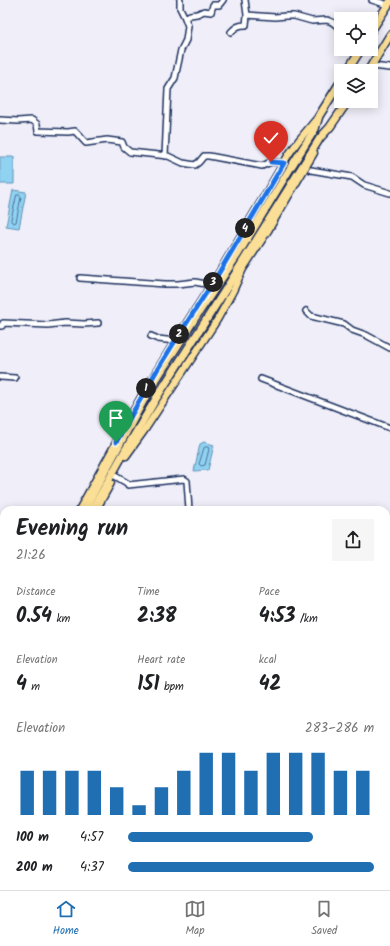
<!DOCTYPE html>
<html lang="en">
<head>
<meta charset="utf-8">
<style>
  body { margin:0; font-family:Kalam,sans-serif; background:#f6f6f6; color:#202124; height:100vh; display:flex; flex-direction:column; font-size:15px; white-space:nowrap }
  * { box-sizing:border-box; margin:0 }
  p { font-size:13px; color:#757577 }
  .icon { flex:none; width:22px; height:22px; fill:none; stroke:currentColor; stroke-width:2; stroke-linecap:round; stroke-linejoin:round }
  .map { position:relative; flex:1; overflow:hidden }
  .side { position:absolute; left:0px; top:506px; width:390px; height:384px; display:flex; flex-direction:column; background:#fff; border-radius:12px 12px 0 0; box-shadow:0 2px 10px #0003 }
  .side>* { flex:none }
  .controls { position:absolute; left:334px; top:12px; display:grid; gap:8px }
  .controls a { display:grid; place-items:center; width:44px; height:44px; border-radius:0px; background:#fff; box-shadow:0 2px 10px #0003; font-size:20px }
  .pin { position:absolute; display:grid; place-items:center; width:34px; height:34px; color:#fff; margin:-41px -17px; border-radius:50% 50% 50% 0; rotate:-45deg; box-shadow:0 0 4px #0007 }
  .pin .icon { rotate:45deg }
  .km { position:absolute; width:20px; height:20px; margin:-10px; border-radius:50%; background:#222; color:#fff; font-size:11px; line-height:20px; text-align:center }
  .round { display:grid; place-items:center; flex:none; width:42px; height:42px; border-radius:0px; background:#f6f6f6 }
  .head { display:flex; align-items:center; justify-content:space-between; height:68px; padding:0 16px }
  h1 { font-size:22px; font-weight:800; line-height:30px }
  .metrics { display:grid; grid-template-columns:repeat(3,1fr); gap:6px; height:68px; padding:4px 16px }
  .metrics div { display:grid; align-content:center }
  .metrics b { font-size:20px; font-weight:800 }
  .metrics small { font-size:11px; font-weight:400 }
  .metrics p { font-size:11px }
  .chart { height:112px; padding:8px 16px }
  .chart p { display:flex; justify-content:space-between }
  .chart svg { width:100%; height:72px; margin-top:4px; stroke:#1f6fb2; stroke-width:6 }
  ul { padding:0 16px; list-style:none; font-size:13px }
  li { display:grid; grid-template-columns:64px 48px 1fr; align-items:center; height:30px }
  li i { height:10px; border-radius:5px; background:#1f6fb2 }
  .tabs { display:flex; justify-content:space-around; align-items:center; height:56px; border-top:1px solid #e0e0e0; background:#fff; font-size:11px; color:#757577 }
  .tabs a { display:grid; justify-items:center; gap:2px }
  .tabs .selected { color:#1f6fb2 }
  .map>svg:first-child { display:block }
  .water { fill:#90d2f1; stroke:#6191b6 }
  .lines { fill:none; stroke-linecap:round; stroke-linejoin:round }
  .shore { stroke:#4a7099; stroke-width:1 }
  .minor-casing { stroke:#1b2f5e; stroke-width:8 }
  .major-casing { stroke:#1b2f5e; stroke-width:9 }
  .highway-casing { stroke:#1b2f5e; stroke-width:10 }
  .minor { stroke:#fff; stroke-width:5 }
  .major { stroke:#fbdf96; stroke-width:6 }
  .highway { stroke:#fbdf96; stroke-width:7 }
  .route-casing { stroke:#fff; stroke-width:8 }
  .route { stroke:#1a73e8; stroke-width:5 }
</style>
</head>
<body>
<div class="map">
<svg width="390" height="890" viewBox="0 0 390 890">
  <rect width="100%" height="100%" fill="#f0eff9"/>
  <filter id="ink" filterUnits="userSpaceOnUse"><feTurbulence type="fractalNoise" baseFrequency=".025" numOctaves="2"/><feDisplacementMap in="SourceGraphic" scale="8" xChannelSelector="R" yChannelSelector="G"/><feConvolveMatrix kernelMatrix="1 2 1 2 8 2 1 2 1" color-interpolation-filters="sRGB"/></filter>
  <g filter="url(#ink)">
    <path class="water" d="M0 157H14V184H0Z
      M13 190 26 192 19 228 6 226Z
      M204 442 214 445 208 470 194 471 200 444Z
      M386 676H390V706H386Z"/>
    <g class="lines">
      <path class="shore" d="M17 195H20L21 197 16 222 14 223 12 222 11 221Z
        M205 447H208L209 449 205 465 201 466 199 464 204 448Z"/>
      <defs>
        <path id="minor" d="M245 0 247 15
          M372 0 388 5
          M185 18 190 15 197 14 204 11 211 12 213 5H219L223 0
          M231 32C236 27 238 25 246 25L247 15 275 17 286 16H294L312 21 327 20 332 22 336 25 341 28
          M372 66 390 68
          M0 120 18 121 32 120 37 124 38 131 68 132 75 131 86 143 107 140 122 142 124 147 130 152 168 156 183 163 195 165 199 162 204 156H209L262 166 271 162 284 163
          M165 156 168 89 175 78 181 50 186 40 188 26 185 18 180 8V0
          M311 170 352 177 364 185 390 193
          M80 278 165 284H178L195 282 211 285
          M306 311 311 316 344 324 352 330 366 335 390 348
          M0 326H2L3 323 48 325 65 323 84 324 98 323
          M151 336 158 339 175 341
          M0 377 15 378
          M261 379 390 428
          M115 476 127 483 128 485 184 479 187 481 189 510
          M386 562 390 563
          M386 710 390 709
          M0 767 4 768
          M386 817H390
          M386 876 390 890
          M108 890 109 886"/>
        <path id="major" d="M126 456 144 431 217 320 233 291 243 269 269 229 314 153
          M79 510 145 390 175 341 217 276 289 154 299 140 318 117
          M96 510 111 483
          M0 590 4 588
          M0 607 4 605"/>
        <path id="highway" d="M371 31 390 2
          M347 71 361 49
          M368 71 390 35
          M84 510 148 392 195 318 238 254 291 167 315 129 319 116 341 81
          M92 510 126 449 157 397 224 292 320 138 330 127 348 101
          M0 597 4 595
          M0 602 4 600"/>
      </defs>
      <use href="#minor" class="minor-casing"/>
      <use href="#major" class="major-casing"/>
      <use href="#highway" class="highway-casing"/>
      <use href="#minor" class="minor"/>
      <use href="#major" class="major"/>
      <use href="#highway" class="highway"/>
    </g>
  </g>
  <g class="lines" filter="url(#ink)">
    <defs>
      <path id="route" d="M116 442 157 370 175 341 217 276 284 163 271 162"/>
    </defs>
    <use href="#route" class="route-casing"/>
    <use href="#route" class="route"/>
  </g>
</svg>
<div class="controls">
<a><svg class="icon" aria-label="locate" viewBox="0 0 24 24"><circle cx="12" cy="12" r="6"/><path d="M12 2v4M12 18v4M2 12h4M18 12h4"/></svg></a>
<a><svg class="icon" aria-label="layers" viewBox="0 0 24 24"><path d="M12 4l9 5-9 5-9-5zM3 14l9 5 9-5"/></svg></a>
</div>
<div class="pin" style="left:116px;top:442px;background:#1e9e55"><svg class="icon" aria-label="arrive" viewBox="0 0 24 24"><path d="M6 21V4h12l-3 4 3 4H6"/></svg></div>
<div class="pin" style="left:271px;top:162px;background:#d93025"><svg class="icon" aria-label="check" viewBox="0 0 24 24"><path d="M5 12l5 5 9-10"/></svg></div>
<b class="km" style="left:146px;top:388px">1</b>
<b class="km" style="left:179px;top:334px">2</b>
<b class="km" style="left:213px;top:282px">3</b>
<b class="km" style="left:245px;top:228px">4</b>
<section class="side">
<div class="head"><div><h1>Evening run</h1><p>21:26</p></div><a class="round"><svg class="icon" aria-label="share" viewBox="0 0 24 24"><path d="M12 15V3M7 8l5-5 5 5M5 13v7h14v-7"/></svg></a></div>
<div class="metrics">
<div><p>Distance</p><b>0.54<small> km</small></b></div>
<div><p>Time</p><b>2:38</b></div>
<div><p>Pace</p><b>4:53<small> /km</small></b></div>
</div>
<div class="metrics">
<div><p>Elevation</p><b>4<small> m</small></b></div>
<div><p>Heart rate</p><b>151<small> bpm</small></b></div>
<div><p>kcal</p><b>42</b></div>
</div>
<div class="chart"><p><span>Elevation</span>283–286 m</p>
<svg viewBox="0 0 160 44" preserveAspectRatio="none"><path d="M5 44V17M15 44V17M25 44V17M35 44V17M45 44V27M55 44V38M65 44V27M75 44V17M85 44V6M95 44V6M105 44V17M115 44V6M125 44V6M135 44V6M145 44V17M155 44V17"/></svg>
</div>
<ul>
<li><b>100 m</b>4:57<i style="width:75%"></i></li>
<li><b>200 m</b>4:37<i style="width:100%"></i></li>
</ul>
</section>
</div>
<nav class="tabs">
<a class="selected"><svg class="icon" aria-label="home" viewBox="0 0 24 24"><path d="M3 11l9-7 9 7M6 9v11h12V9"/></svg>Home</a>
<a><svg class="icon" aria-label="map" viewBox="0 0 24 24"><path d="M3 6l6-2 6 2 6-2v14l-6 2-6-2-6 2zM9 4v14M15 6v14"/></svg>Map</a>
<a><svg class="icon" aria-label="saved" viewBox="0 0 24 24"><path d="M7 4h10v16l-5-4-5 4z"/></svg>Saved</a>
</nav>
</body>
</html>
